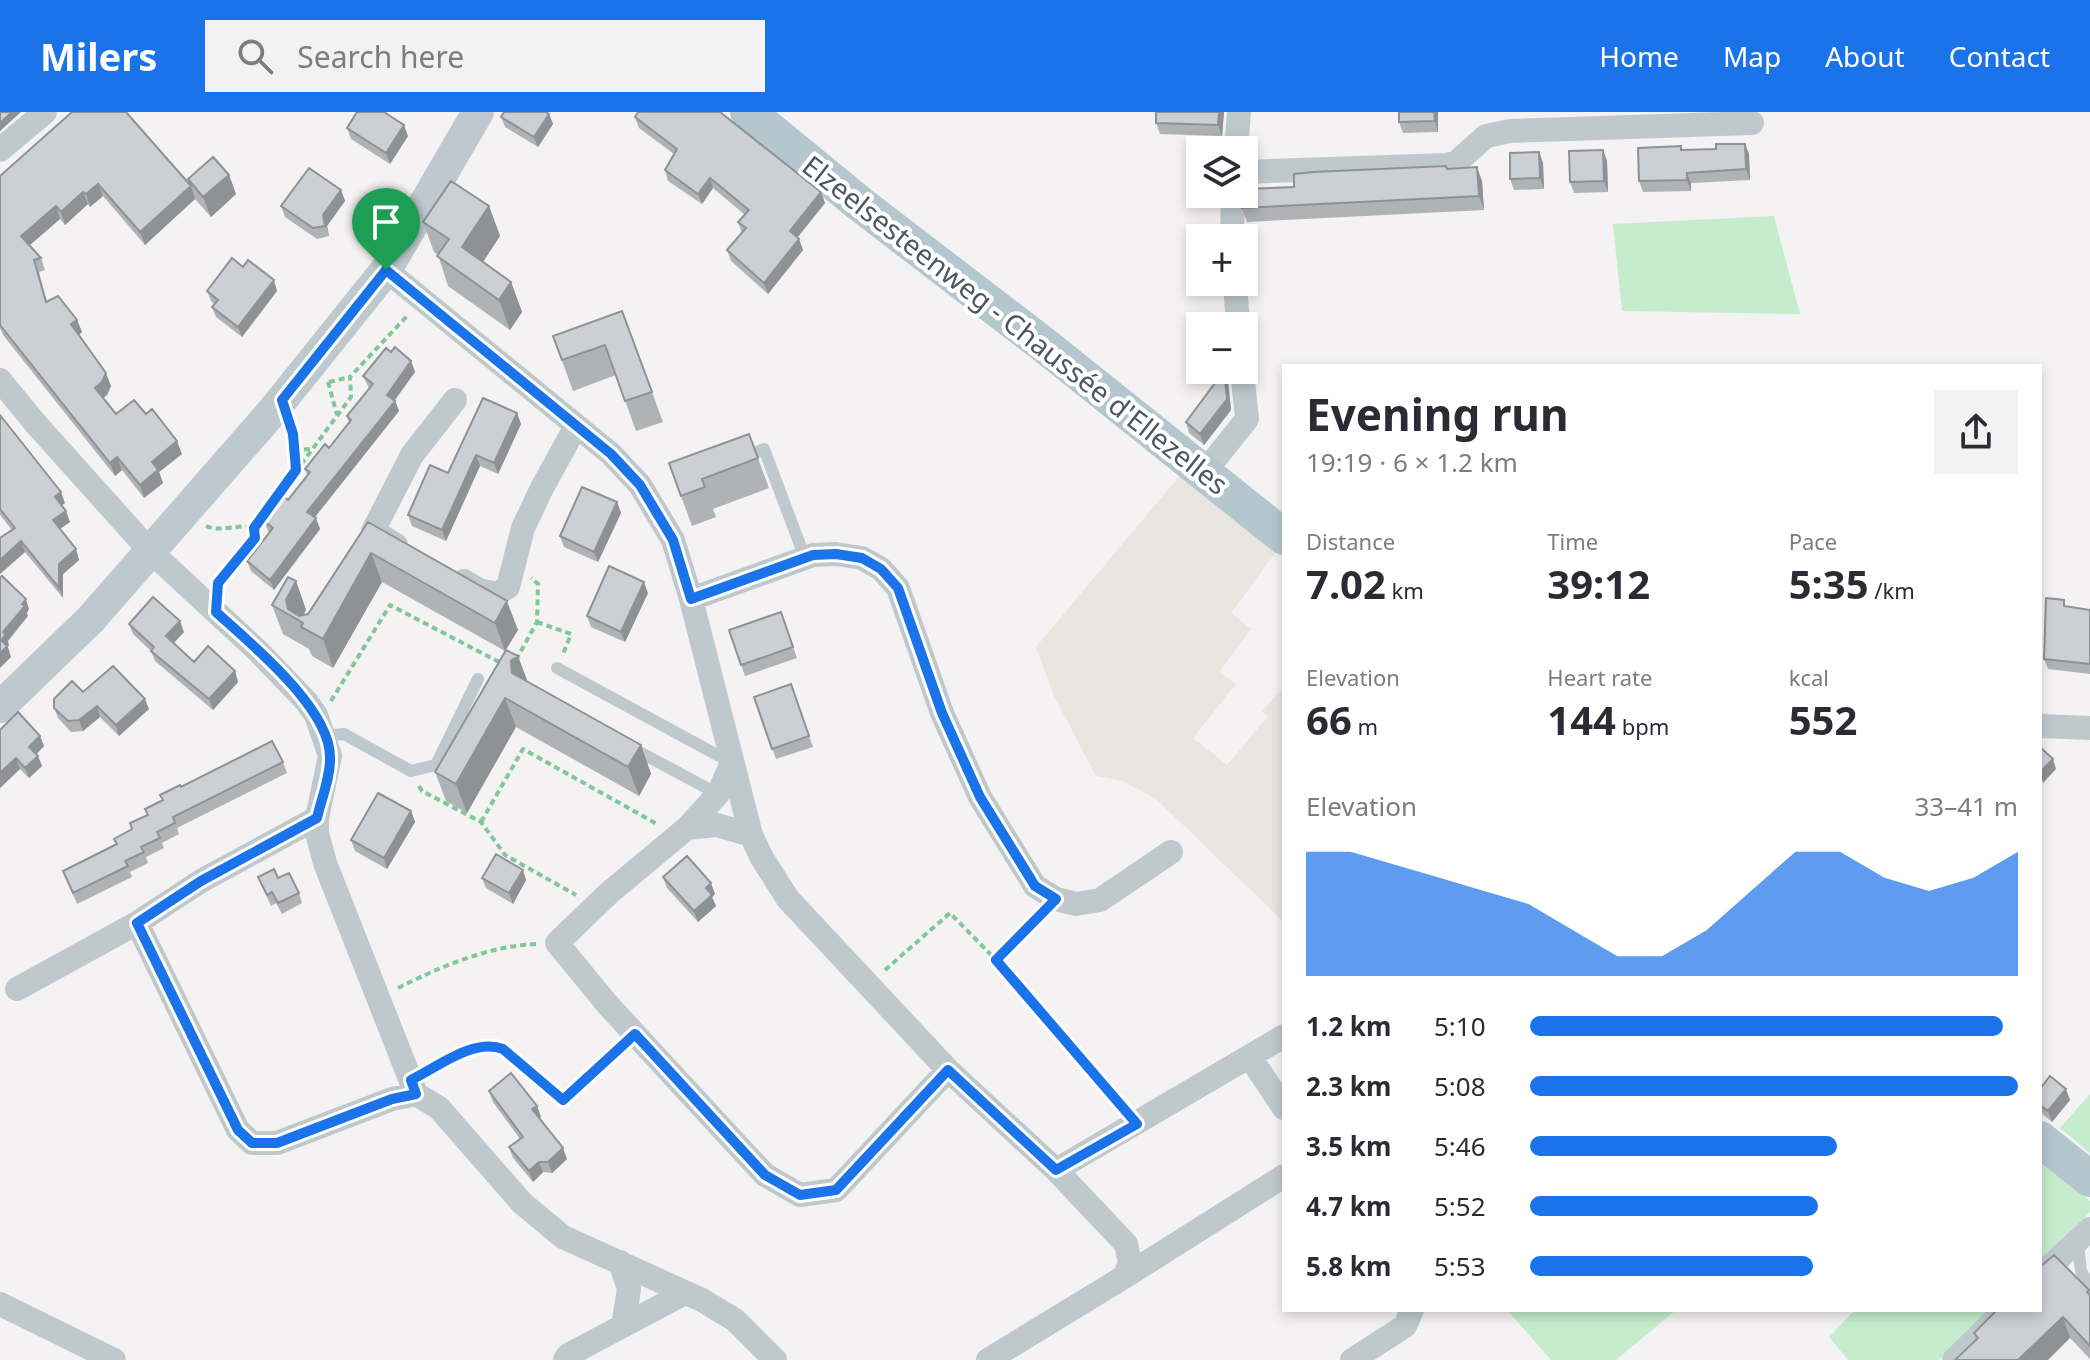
<!DOCTYPE html>
<html lang="en">
<head>
<meta charset="utf-8">
<style>
  body { margin:0; font-family:"Noto Sans",sans-serif; background:#f2f2f3; color:#2b2b33; height:100vh; display:flex; flex-direction:column; font-size:30px; white-space:nowrap }
  * { box-sizing:border-box; margin:0 }
  p { font-size:26px; color:#7c7c81 }
  .icon { flex:none; width:44px; height:44px; fill:none; stroke:currentColor; stroke-width:2; stroke-linecap:round; stroke-linejoin:round }
  .map { position:relative; flex:1; overflow:hidden }
  .sheet { position:absolute; left:1282px; top:252px; width:760px; height:948px; display:flex; flex-direction:column; background:#fff; border-radius:0px; box-shadow:0 4px 12px #0003 }
  .sheet>* { flex:none }
  .tools { position:absolute; left:1186px; top:24px; display:grid; gap:16px }
  .tools a { display:grid; place-items:center; width:72px; height:72px; border-radius:0px; background:#fff; box-shadow:0 4px 12px #0003; font-size:40px }
  .pin { position:absolute; display:grid; place-items:center; width:68px; height:68px; color:#fff; margin:-82px -34px; border-radius:50% 50% 50% 0; rotate:-45deg; box-shadow:0 0 8px #0007 }
  .pin .icon { rotate:45deg }
  .round { display:grid; place-items:center; flex:none; width:84px; height:84px; border-radius:0px; background:#f2f2f3 }
  .overview { display:flex; align-items:center; justify-content:space-between; height:136px; padding:0 24px }
  h1 { font-size:44px; font-weight:700; line-height:60px }
  .stats { display:grid; grid-template-columns:repeat(3,1fr); gap:12px; height:136px; padding:8px 24px }
  .stats div { display:grid; align-content:center }
  .stats b { font-size:40px; font-weight:700 }
  .stats small { font-size:22px; font-weight:400 }
  .stats p { font-size:22px }
  .chart { height:224px; padding:16px 24px }
  .chart p { display:flex; justify-content:space-between }
  .chart svg { width:100%; height:144px; margin-top:8px; fill:#1a73e8; opacity:.7 }
  ul { padding:0 24px; list-style:none; font-size:26px }
  li { display:grid; grid-template-columns:128px 96px 1fr; align-items:center; height:60px }
  li i { height:20px; border-radius:10px; background:#1a73e8 }
  header { display:flex; align-items:center; gap:48px; box-sizing:border-box; height:112px; padding:0 40px; background:#1a73e8; color:#fff }
  header strong { font-size:38px }
  nav { display:flex; gap:44px; margin-inline-start:auto; font-size:28px }
  .search { width:560px; height:72px; background:#f2f2f3; display:flex; align-items:center; gap:20px; box-sizing:border-box; padding:0 28px; border-radius:0px; color:#7c7c81; font-size:30px }
  .map>svg:first-child { display:block }
  .commercial { fill:#e9e5e0 }
  .green { fill:#c5edcd }
  .lines { fill:none; stroke-linecap:round; stroke-linejoin:round }
  .path { stroke:#80c897; stroke-width:4; stroke-dasharray:6 4; stroke-linecap:butt }
  .lane { stroke:#bfc9cd; stroke-width:12 }
  .street { stroke:#bfc9cd; stroke-width:24 }
  .secondary { stroke:#bdc9ce; stroke-width:32 }
  .primary { stroke:#b4c6ce; stroke-width:36 }
  .wall { fill:#afb3b6 }
  .shaded-wall { fill:#8f9294 }
  .building { fill:#ccd0d4; stroke:#8f9294; stroke-width:2 }
  .route-casing { stroke:#fff; stroke-width:16 }
  .route { stroke:#1a73e8; stroke-width:10 }
  .labels { text-anchor:middle; stroke-width:8; stroke-linejoin:round; paint-order:stroke }
  .street-label { font-size:28px; fill:#4b595e; stroke:#fff }
</style>
</head>
<body>
<header>
<strong>Milers</strong>
<div class="search"><svg class="icon" aria-label="search" viewBox="0 0 24 24"><circle cx="10" cy="10" r="6"/><path d="M15 15l6 6"/></svg>Search here</div>
<nav><a>Home</a><a>Map</a><a>About</a><a>Contact</a></nav>
</header>
<div class="map">
<svg width="2090" height="1248" viewBox="0 0 2090 1248">
  <rect width="100%" height="100%" fill="#f4f2f2"/>
  <path class="commercial" d="M1182 361 1276 440 1231 501 1251 517 1219 560 1236 572 1193 626 1227 653 1268 604 1262 599 1284 575V810L1156 687 1123 669 1096 664 1054 584 1036 535Z"/>
  <path class="green" d="M1774 104 1800 202 1622 199 1613 112Z
    M2090 982V1041L2060 1016Z
    M2040 1050 2090 1089V1100L2040 1149Z
    M1507 1198H1676L1616 1248H1551Z
    M1855 1198H1990L1939 1248H1848L1829 1225Z"/>
  <g class="lines">
    <path class="path" d="M328 270 337 303
      M329 270 350 265
      M291 317 296 356
      M294 338 312 337
      M206 414C221 421 238 411 254 416
      M218 474 255 426 254 416 351 285 350 265 408 203
      M537 510 571 522 563 542
      M516 548 537 510 538 472 531 466
      M331 589 390 493 501 551
      M419 674 422 679 481 710 505 743 576 783
      M481 710 523 637 657 712
      M996 848 1122 995
      M885 858 950 801 996 848 1040 803
      M398 876C442 854 488 834 537 832
      M427 960C451 948 476 927 503 937L563 988 620 936"/>
    <path class="lane" d="M741 346 764 337 805 446
      M557 556 732 651
      M324 624 344 622 411 659 436 653 478 567
      M632 636 718 682
      M2078 1131 2081 1159 2090 1174"/>
    <path class="street" d="M0 38 45 0
      M1236 38 1239 0
      M1244 60 1447 53 1457 50 1486 24 1510 19 1752 11
      M1232 126 1233 82
      M386 158 611 342 640 373 673 428 691 487 751 723 762 746 788 787 948 958 1056 1058 1126 1132 1130 1151 1124 1165 988 1248
      M1235 170 1238 214
      M0 268 36 312 150 439 258 539 306 589 316 603 330 644 317 706V721L325 751 416 982
      M1203 362 1247 307 1242 258
      M396 433 373 419 412 343 455 288
      M464 469 479 478 497 482 508 475 523 416 542 376 576 314
      M691 487 813 443 836 442 862 446 881 457 898 476 942 601 980 685 1035 774 1056 787 1076 792 1100 788 1171 740
      M2040 614 2090 616
      M687 716 718 682 732 651
      M751 723 717 713 687 716 609 781 557 831 608 893 765 1063 800 1083 836 1078 948 958
      M137 811 238 1018 252 1031H277L392 987 416 982 439 996 522 1091 563 1125 702 1188 735 1208 775 1248
      M17 877 137 811 201 769 317 706
      M1250 945 1284 996
      M1056 1058 1284 924
      M620 1150 629 1177 623 1214
      M2040 1164 2090 1117
      M1124 1165 1284 1064
      M0 1192 114 1248
      M565 1248 568 1243 685 1181
      M1352 1248 1405 1214 1412 1198
      M1954 1248 2005 1198"/>
    <path class="secondary" d="M0 595 91 507 272 300 386 158 478 0"/>
    <path class="primary" d="M748 0 860 92 1044 233 1284 425
      M2040 1027 2090 1067"/>
  </g>
  <path class="wall" d="M1224 0 1222 24 1160 22 1156 11Z
    M1438 0V20L1403 21 1399 10Z
    M549 2 553 12 538 35 505 15 501 5Z
    M635 5 825 91 797 125 803 138 768 182 731 149 727 138 742 121 738 110 745 103 713 76 702 92 668 69 665 58 674 42 639 16Z
    M347 16 408 24 390 52 351 27Z
    M1745 32 1749 42 1750 68 1691 71V79L1643 80 1639 69 1681 34 1682 38 1716 37Z
    M1603 38 1607 49 1608 80 1574 81 1570 70Z
    M1539 40 1543 51 1544 77 1514 78 1510 67Z
    M1446 54 1448 57 1482 69 1484 98 1247 110 1242 96Z
    M229 63 236 82 211 105 195 87 145 133 103 84 90 95 88 92 65 113 60 107 29 134 41 146 45 158 39 160 47 190 77 208 82 220 79 223 111 274 107 283 103 286 116 302H146L182 342 159 360 163 371 144 386 122 358 115 364 3 223 0 216V64L191 74 188 67Z
    M341 78 345 89 327 114 329 124 317 127 285 105 281 94Z
    M489 94 500 124 483 150 511 170 522 200 510 218 448 174 438 143 434 140 423 110Z
    M207 179H277L242 225 216 205 212 195 214 192 211 189Z
    M622 199 663 310 636 319 616 263 573 279 553 224Z
    M391 240 411 249 415 260 395 288 399 299 315 405 320 417 274 478 251 459 247 449 269 421 264 409 288 388 307 363 305 357 329 336 349 311 347 304 369 276 363 264Z
    M1228 269 1231 298 1204 333 1189 321 1186 310Z
    M517 301 521 312 498 362 480 354 446 429 412 414 408 403 448 361Z
    M0 303 65 391 61 394 70 410 60 417 76 437 79 448 63 462V486L25 440 0 462V426L12 418 0 403Z
    M749 322 769 376 713 397 716 405 692 414 669 351Z
    M617 390 621 401 598 450 564 435 560 424Z
    M368 410 518 518 505 539 382 470 333 556 312 544 309 537 283 522 272 493 296 469 306 498 303 503 308 502Z
    M648 481 625 530 591 515 587 504Z
    M2066 495 2090 498V562L2048 557 2044 547Z
    M781 500 797 546 745 564 729 518Z
    M129 512 184 520 173 531 194 550 235 559 238 570 213 598 155 549 151 539 133 522Z
    M506 538 527 569 641 633 651 662 639 684 516 615 467 701 446 689 435 660Z
    M791 572 813 635 776 647 754 585Z
    M83 580 149 597 119 624 100 605 83 619 71 620 58 606 54 596Z
    M0 618 40 624 44 634 37 642 42 654 29 666 20 657 0 676Z
    M283 650 287 661 177 716 179 722 162 731 164 736 146 745 148 751 130 760 132 765 77 792 63 759 116 732 114 727 132 717 130 711 147 703 145 697 162 688 160 683 181 675Z
    M411 699 415 710 387 757 355 739 351 728Z
    M258 765 278 766 299 781 302 791 282 802 276 791 271 794Z
    M663 765 715 782 712 785 716 794 698 810 667 776Z
    M482 766 526 768 513 792 486 776Z
    M2040 977 2070 988 2052 1010 2040 1000Z
    M489 979 537 994 541 1005 539 1006 567 1047 552 1061 543 1060 533 1070 513 1046 509 1035 520 1027 493 990Z
    M2089 1178 2090 1182V1247L2070 1226 1976 1228 1974 1221Z"/>
  <path class="shaded-wall" d="M12 0H21L0 19V11Z
    M1219 0H1224L1222 24 1218 13Z
    M1434 0H1438V20L1435 9Z
    M549 2 553 12 538 35 534 25Z
    M404 13 408 24 390 52 386 41Z
    M1745 32 1749 42 1750 68 1746 57Z
    M1603 38 1607 49 1608 80 1604 69Z
    M1539 40 1543 51 1544 77 1540 66Z
    M1477 55 1482 69 1484 98 1479 84Z
    M1687 61 1691 71V79L1687 68Z
    M229 63 236 82 211 105 203 85Z
    M710 66 713 76 702 92 698 82Z
    M98 72 103 84 90 95 86 82Z
    M191 74 195 87 145 133 140 120Z
    M341 78 345 89 327 114 329 124 323 103Z
    M83 80 88 92 65 113 61 100Z
    M821 80 825 91 794 130 790 119Z
    M56 94 60 107 25 137 21 124Z
    M489 94 500 124 473 165 462 135Z
    M799 127 803 138 768 182 764 171Z
    M274 168 277 179 242 225 238 215Z
    M511 170 522 200 510 218 499 188Z
    M77 208 82 220 76 225 71 212Z
    M411 249 415 260 391 293 387 283Z
    M1224 259 1228 269 1231 298 1204 333 1200 322Z
    M106 261 111 274 107 283 99 288 95 276Z
    M395 289 399 299 311 410 307 400Z
    M517 301 521 312 498 362 494 351Z
    M177 329 182 342 159 360 163 371 144 386 140 373 152 350Z
    M476 343 480 354 446 429 442 418Z
    M117 345 122 358 115 364 110 351Z
    M61 380 65 391 58 396 55 385Z
    M617 390 621 401 598 450 594 440Z
    M66 399 70 410 57 419 53 408Z
    M316 406 320 417 274 478 270 468Z
    M21 429 25 440 0 462V448Z
    M76 437 79 448 63 462V486L59 476V452Z
    M371 441 382 470 333 556 323 527Z
    M296 469 306 498 300 509 290 503 286 488Z
    M644 470 648 481 625 530 621 520Z
    M26 487 29 497 27 501 28 504 8 529 9 533 8 535 11 545 0 556V542L3 520Z
    M507 489 518 518 505 539 495 511Z
    M180 509 184 520 170 535 166 524Z
    M518 544 529 573 512 561 511 549Z
    M235 559 238 570 213 598 209 587Z
    M505 586 516 615 467 701 456 672Z
    M145 587 149 597 119 624 116 613Z
    M97 594 100 605 83 619 79 608Z
    M40 624 44 634 33 645 29 635Z
    M641 633 651 662 639 684 628 655Z
    M38 644 42 654 29 666 25 656Z
    M16 646 20 657 0 676V661Z
    M2053 647 2056 657 2043 671 2040 660Z
    M411 699 415 710 387 757 384 746Z
    M523 758 526 768 513 792 509 781Z
    M711 771 715 782 712 785 716 794 698 810 694 799 706 776Z
    M2066 977 2070 988 2052 1010 2048 999Z
    M537 994 541 1005 536 1008 532 997Z
    M563 1036 567 1047 552 1061 548 1050Z
    M539 1050 543 1060 533 1070 529 1059Z
    M2063 1205 2070 1226 2048 1248H2018Z"/>
  <path class="building" d="M0 0H12L0 11Z
    M72 0H126L191 74 140 120 98 72 86 82 83 80 61 100 56 94 21 124 41 146 34 148 46 190 58 184 77 208 71 212 106 261 102 270 95 276 116 302 134 288 146 302 152 297 177 329 152 350 158 358 140 373 117 345 110 351 0 213V64Z
    M357 0H384L404 13 386 41 347 16Z
    M504 0H546L549 2 534 25 501 5Z
    M638 0H720L821 80 790 119 799 127 764 171 727 138 746 116 738 110 749 98 710 66 698 82 665 58 677 37 635 5Z
    M1156 0H1219L1218 13 1156 11Z
    M1399 0H1434L1435 9 1399 10Z
    M1716 32H1745L1746 57 1687 61V68L1639 69 1638 36 1681 34V38L1716 37Z
    M1603 38 1604 69 1570 70 1569 39Z
    M1539 40 1540 66 1510 67V41Z
    M213 45 229 63 203 85 188 67Z
    M1446 54 1447 57 1477 55 1479 84 1242 96 1244 77 1294 75V62L1313 60Z
    M309 56 341 78 323 103 325 114 313 116 281 94Z
    M451 69 489 94 462 135 511 170 499 188 437 144 449 127 423 110Z
    M232 146 243 155 248 148 274 168 238 215 212 195 218 188 207 179Z
    M622 199 652 280 625 289 605 233 562 248 553 224Z
    M395 235 411 249 387 283 395 289 307 400 316 406 270 468 247 449 273 416 264 409 283 384 288 388 310 360 305 357 325 332 329 336 351 308 347 304 373 272 363 264 386 236 391 240Z
    M1224 259 1227 287 1200 322 1186 310Z
    M483 286 517 301 494 351 476 343 442 418 408 403 430 353 448 361Z
    M0 303 61 380 55 385 66 399 53 408 76 437 59 452V476L21 429 0 448V426L15 416 0 397Z
    M749 322 758 346 702 367 705 375 681 384 669 351Z
    M582 375 617 390 594 440 560 424Z
    M368 410 507 489 495 511 371 441 323 527 301 515 303 511 272 493 288 465 296 469 286 488 288 497 299 504 308 502Z
    M609 454 644 470 621 520 587 504Z
    M2 464 26 487 22 492 25 494 3 520 6 523 1 528 7 534 0 542V465Z
    M153 485 180 509 166 524 194 550 208 534 235 559 209 587 151 539 154 535 129 512Z
    M2046 486 2064 488V494L2090 498V552L2044 547Z
    M781 500 793 535 741 553 729 518Z
    M506 538 518 544 511 549 512 561 641 633 628 655 505 586 456 672 435 660Z
    M113 554 145 587 116 613 97 594 79 608 68 609 54 596V587L72 569 83 580Z
    M791 572 809 624 772 637 754 585Z
    M18 600 40 624 29 635 38 644 25 656 16 646 0 661V618Z
    M272 629 283 650 173 705 175 711 157 720 160 726 141 735 144 740 125 749 128 754 73 781 63 759 117 732 114 727 132 717 130 711 148 703 145 697 163 688 160 683 180 673 181 675Z
    M2040 635 2053 647 2040 660Z
    M378 681 411 699 384 746 351 728Z
    M496 742 523 758 509 781 482 766Z
    M687 744 711 771 706 776 712 783 694 799 663 765Z
    M274 757 278 766 289 761 299 781 278 791 272 780 267 783 258 765Z
    M511 961 537 994 532 997 563 1036 548 1050H539L529 1059 509 1035 523 1025 489 979Z
    M2050 964 2066 977 2048 999 2040 993V977Z
    M2054 1143 2089 1178 2087 1180 2090 1183V1234L2063 1205 2018 1248H1955L1978 1226 1974 1221 1997 1198H2040V1155Z"/>
  <g class="lines">
    <defs>
      <path id="route" d="M386 158 611 342 640 373 673 428 691 487 813 443 836 442 862 446 881 457 898 476 942 601 980 685 1035 774 1056 787 996 848 1137 1012 1056 1058 948 958 836 1078 800 1083 765 1063 635 922 563 988 503 937C473 926 438 955 411 968L416 982 392 987 277 1031H252L238 1018 137 811 201 769 317 706C321 688 331 664 330 645 330 596 250 531 216 500L218 471 255 426 254 416 296 358 293 322 282 288Z"/>
    </defs>
    <use href="#route" class="route-casing"/>
    <use href="#route" class="route"/>
  </g>
  <g class="labels">
    <g class="street-label">
      <text transform="translate(1015 213) rotate(38)" y="10">Elzeelsesteenweg - Chaussée d'Ellezelles</text>
    </g>
  </g>
</svg>
<div class="tools">
<a><svg class="icon" aria-label="layers" viewBox="0 0 24 24"><path d="M12 4l9 5-9 5-9-5zM3 14l9 5 9-5"/></svg></a>
<a>+</a>
<a>−</a>
</div>
<div class="pin" style="left:386px;top:158px;background:#1e9e55"><svg class="icon" aria-label="arrive" viewBox="0 0 24 24"><path d="M6 21V4h12l-3 4 3 4H6"/></svg></div>
<section class="sheet">
<div class="overview"><div><h1>Evening run</h1><p>19:19 · 6 × 1.2 km</p></div><a class="round"><svg class="icon" aria-label="share" viewBox="0 0 24 24"><path d="M12 15V3M7 8l5-5 5 5M5 13v7h14v-7"/></svg></a></div>
<div class="stats">
<div><p>Distance</p><b>7.02<small> km</small></b></div>
<div><p>Time</p><b>39:12</b></div>
<div><p>Pace</p><b>5:35<small> /km</small></b></div>
</div>
<div class="stats">
<div><p>Elevation</p><b>66<small> m</small></b></div>
<div><p>Heart rate</p><b>144<small> bpm</small></b></div>
<div><p>kcal</p><b>552</b></div>
</div>
<div class="chart"><p><span>Elevation</span>33–41 m</p>
<svg viewBox="0 0 160 44" preserveAspectRatio="none"><path d="M0 44V6L10 6L20 10L30 14L40 18L50 22L60 30L70 38L80 38L90 30L100 18L110 6L120 6L130 14L140 18L150 14L160 6V44z"/></svg>
</div>
<ul>
<li><b>1.2 km</b>5:10<i style="width:97%"></i></li>
<li><b>2.3 km</b>5:08<i style="width:100%"></i></li>
<li><b>3.5 km</b>5:46<i style="width:63%"></i></li>
<li><b>4.7 km</b>5:52<i style="width:59%"></i></li>
<li><b>5.8 km</b>5:53<i style="width:58%"></i></li>
</ul>
</section>
</div>
</body>
</html>
